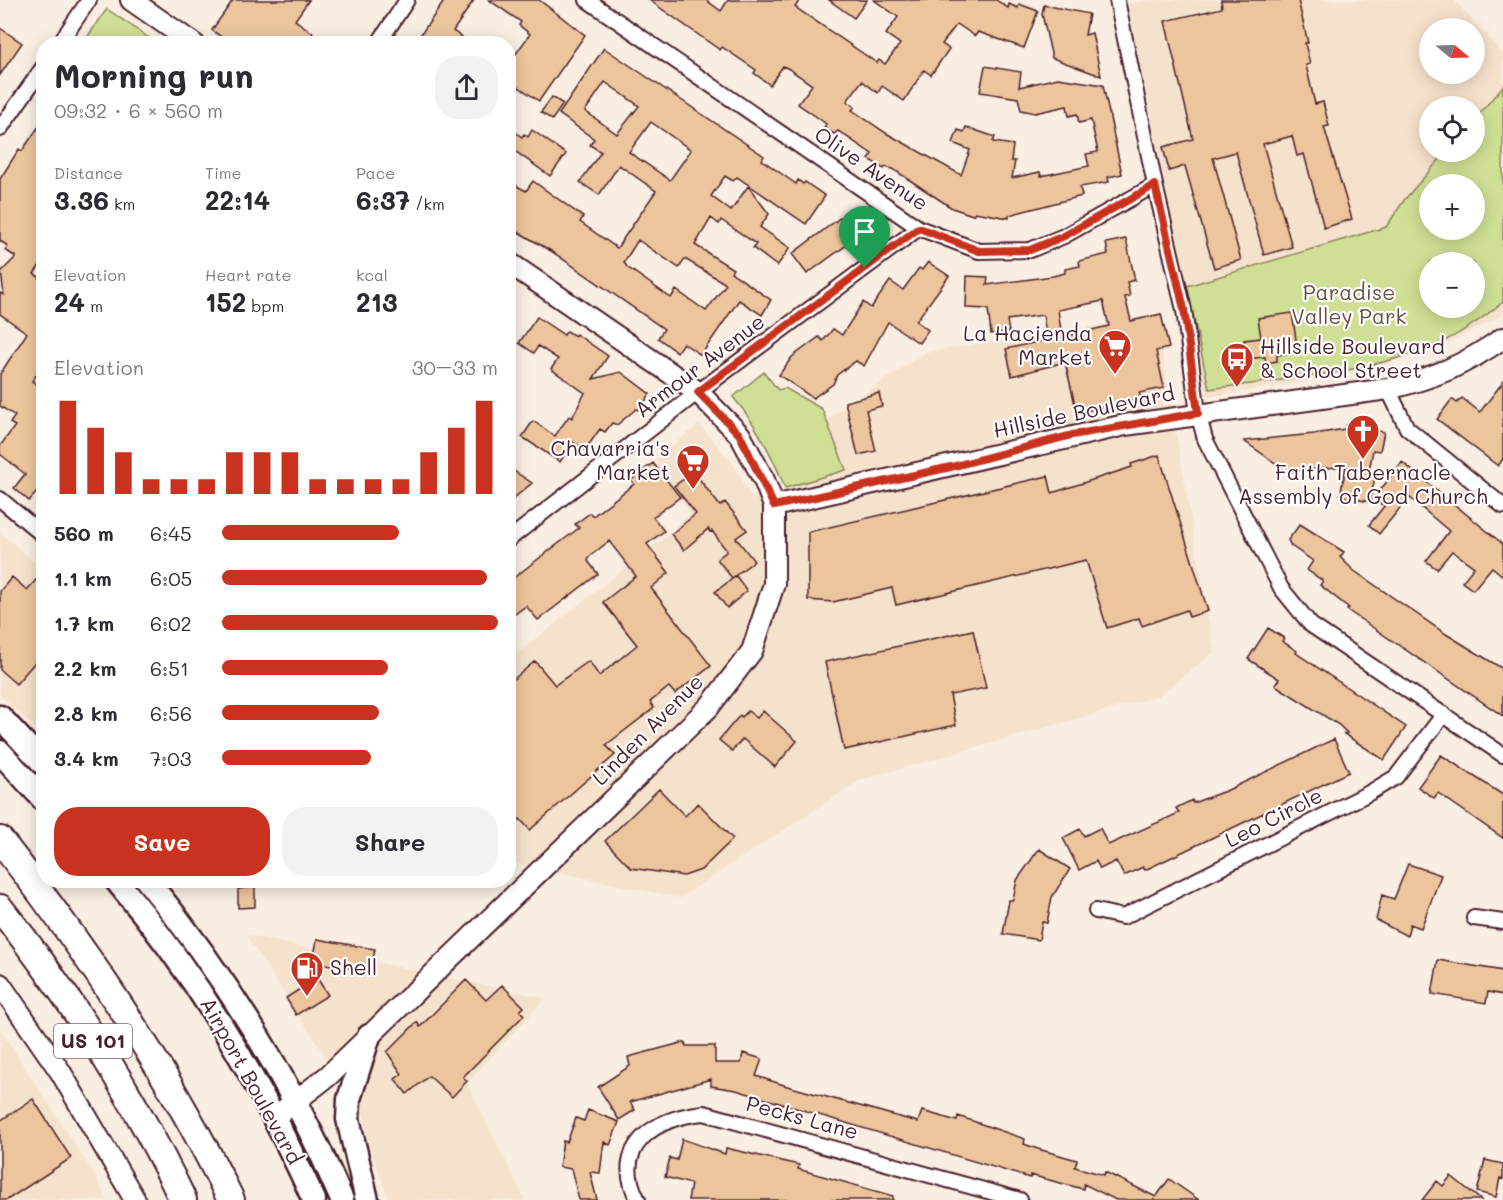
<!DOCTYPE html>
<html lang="en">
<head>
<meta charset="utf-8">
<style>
  body { margin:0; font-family:Mali,sans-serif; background:#f2f2f3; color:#2b2b33; height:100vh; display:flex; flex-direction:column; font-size:22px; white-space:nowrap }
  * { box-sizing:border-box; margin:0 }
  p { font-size:20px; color:#7c7c81 }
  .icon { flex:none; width:33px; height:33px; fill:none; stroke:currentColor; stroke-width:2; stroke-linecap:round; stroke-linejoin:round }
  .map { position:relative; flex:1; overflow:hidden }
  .sheet { position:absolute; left:36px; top:36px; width:480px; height:852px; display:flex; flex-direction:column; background:#fff; border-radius:24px; box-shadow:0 3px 15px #0003 }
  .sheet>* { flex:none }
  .needle { width:39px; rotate:109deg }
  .controls { position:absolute; left:1419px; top:18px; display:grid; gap:12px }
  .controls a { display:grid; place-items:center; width:66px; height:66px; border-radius:50%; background:#fff; box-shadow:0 3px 15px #0003; font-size:30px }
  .pin { position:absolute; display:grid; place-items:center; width:51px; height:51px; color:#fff; margin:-62px -26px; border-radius:50% 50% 50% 0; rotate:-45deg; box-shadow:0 0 6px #0007 }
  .pin .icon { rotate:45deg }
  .round { display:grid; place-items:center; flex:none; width:63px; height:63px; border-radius:24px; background:#f2f2f3 }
  .summary { display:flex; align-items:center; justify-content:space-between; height:102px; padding:0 18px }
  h1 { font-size:33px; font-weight:800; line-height:45px }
  .metrics { display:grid; grid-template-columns:repeat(3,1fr); gap:9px; height:102px; padding:6px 18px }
  .metrics div { display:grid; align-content:center }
  .metrics b { font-size:26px; font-weight:800 }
  .metrics small { font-size:16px; font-weight:400 }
  .metrics p { font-size:16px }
  .chart { height:168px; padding:12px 18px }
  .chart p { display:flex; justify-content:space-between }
  .chart svg { width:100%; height:108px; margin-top:6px; stroke:#c8321e; stroke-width:6 }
  .primary-button { display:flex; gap:12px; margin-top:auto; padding:12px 18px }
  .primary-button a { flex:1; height:69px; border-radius:24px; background:#c8321e; color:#fff; font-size:24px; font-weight:800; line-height:69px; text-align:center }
  .primary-button a+a { background:#f2f2f3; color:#2b2b33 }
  ul { padding:0 18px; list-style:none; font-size:20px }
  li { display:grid; grid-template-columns:96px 72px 1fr; align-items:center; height:45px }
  li i { height:15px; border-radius:8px; background:#c8321e }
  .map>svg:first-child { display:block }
  .built { fill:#f5e2cc; fill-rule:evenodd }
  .green { fill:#cfe094; stroke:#8c8060; stroke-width:1.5; fill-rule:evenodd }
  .building { fill:#ecc59c; stroke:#4a1f2b; stroke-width:1.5; fill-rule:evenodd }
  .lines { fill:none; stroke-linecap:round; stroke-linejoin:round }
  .street-casing { stroke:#4a1f2b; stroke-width:18 }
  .secondary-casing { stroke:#4a1f2b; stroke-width:24 }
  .primary-casing { stroke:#4a1f2b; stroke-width:27 }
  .highway-casing { stroke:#4a1f2b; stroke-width:30 }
  .street { stroke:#fff; stroke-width:14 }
  .secondary { stroke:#fff; stroke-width:20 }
  .primary { stroke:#fff; stroke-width:22 }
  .highway { stroke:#fff; stroke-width:26 }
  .route-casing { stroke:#fff; stroke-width:12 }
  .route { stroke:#c8321e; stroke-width:8 }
  .labels { text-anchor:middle; stroke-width:4.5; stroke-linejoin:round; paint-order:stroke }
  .shield { fill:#fff; stroke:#80626b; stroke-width:1.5 }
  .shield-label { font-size:20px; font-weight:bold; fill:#4a1f2b }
  .street-label { font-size:21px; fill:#4a1f2b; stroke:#fff }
  .park-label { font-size:21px; fill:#6b4f45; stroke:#fff }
  .poi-label { font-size:21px; fill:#4a1f2b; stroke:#fff; text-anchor:end }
</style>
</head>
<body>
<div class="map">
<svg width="1503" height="1200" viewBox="0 0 1503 1200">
  <rect width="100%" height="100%" fill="#f9eee1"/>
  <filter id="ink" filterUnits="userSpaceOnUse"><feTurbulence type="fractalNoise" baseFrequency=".0167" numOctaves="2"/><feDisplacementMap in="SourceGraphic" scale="12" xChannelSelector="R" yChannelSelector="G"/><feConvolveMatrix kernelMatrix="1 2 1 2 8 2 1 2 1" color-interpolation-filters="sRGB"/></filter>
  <g filter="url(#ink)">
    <path class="built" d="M1149 0H1454L1503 54V314L1501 316 1431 351 1347 375 1208 397 1128 4ZM1430 28H1474V74H1430ZM1430 106H1474V152H1430ZM1430 184H1474V230H1430ZM1430 262H1474V308H1430Z
      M1156 317 1214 652 1158 696 860 780 680 898 509 862V660L671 532 690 514 654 460 699 424 736 468 751 498 846 470 826 420 926 352Z
      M0 532 43 570V735L0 695Z
      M246 935 546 998 467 1083 525 1200H389L369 1144 364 1115Z
      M0 1029 94 1174 107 1200H0Z"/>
    <path class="green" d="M107 9 156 43H83Z
      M1503 86V302C1483 318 1461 334 1438 344 1365 374 1286 379 1209 389L1187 286 1386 227 1405 199 1446 152H1474L1475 119ZM1430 184H1474V230H1430ZM1430 262H1474V308H1430Z
      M764 372 778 390 785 388 822 409 846 470 785 488C772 454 757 425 733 397Z"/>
    <path class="building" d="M233 0H309L295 20 313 33 306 44H231L212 30Z
      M445 0H474L453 31 472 44H414Z
      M489 0H539L585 35 539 101 519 87 508 101V65L530 34 519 25 521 22Z
      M649 0H706L721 11 728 0H800L795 7 877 63 879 60 885 64 900 44 886 34 898 17 874 0H996L1008 8 1009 4 1018 8 1019 4 1038 11 1024 48 978 32 975 36 957 24 942 44 949 49 931 75 924 70 904 101 882 86 878 93 862 81 847 101 855 107 852 110 886 133 961 175 970 150 953 143 958 130 964 132 966 127 995 137 993 142 1013 145 1011 161H1015L1012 178 1040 172 1041 176 1089 166 1086 154 1098 152 1091 120 1079 123 1077 114 1069 116 1067 106 1035 113 1021 110 1018 98 980 92 985 66 1021 72 1019 87 1058 78 1103 85 1122 174 1108 177 1109 182 1080 187 1082 196 1009 215V218L975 212 973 215 952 208 893 169 885 167 884 169 869 159 872 154 838 131 834 134 824 128 826 124 821 120 798 104 812 85 789 69 783 66 770 85 754 73 756 70 722 47 720 50Z
      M829 0H867L854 18Z
      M1221 0H1298L1308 43H1305L1310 64 1306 65 1315 104 1323 102 1329 126 1324 127 1352 219 1324 228 1304 154 1297 156 1292 136 1263 144 1292 247 1264 255 1236 152 1213 158 1241 260 1214 268 1185 166 1169 171 1163 147 1193 139 1165 21 1222 8Z
      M1044 5 1089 14 1085 35 1092 33 1101 76 1052 58 1042 14Z
      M0 28 22 43 0 75Z
      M604 48 764 156 762 160 796 184 798 180 803 184 805 182 825 196 806 224 737 177 733 181 725 176 711 196 731 211 748 186 769 214 760 227 790 248 777 266 753 248 756 244 721 220 719 224 711 218 695 245 733 269 731 272 771 300 762 315 739 300 701 355 683 343 677 352 658 338 664 329 551 251 508 226V181L526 191 533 181 583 217 580 222 617 248 656 191 619 165 599 195 580 182 601 152 590 145 594 139 559 114ZM605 82 639 106 617 134 585 111ZM651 122 691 150 670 180 629 152ZM638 240 679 268 685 259 726 284 706 311 676 290 671 298 627 267 624 262Z
      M552 97 563 104 552 120 541 112Z
      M44 119V162L39 168 44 175V259L34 274 44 280V365L32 381 44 389V484L29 501 14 488 25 474 0 454V446L15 426 10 423 15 416 0 406V374L27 333 0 314V293L4 295 1 272 16 257 5 250 8 246 0 241V179L19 149 22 151Z
      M508 127 522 137 524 134 528 137 532 130 566 154 550 176 508 146Z
      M845 214 847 217 849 215 863 233 807 274 792 254Z
      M1126 239 1135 280 1127 282 1130 296 1125 297 1131 321 1161 314 1169 348 1156 351 1164 388 1139 393 1141 398 1077 413 1065 362 1012 376 1006 349 1047 340 1043 315 1007 320 1009 332 991 334 988 309 966 308 967 276 988 277 987 285 1053 276 1065 273V269L1080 266 1079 261 1108 254 1106 243ZM1103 301 1109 326 1062 337 1058 310Z
      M928 262 949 276 916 321 928 330 919 343 888 322 864 366 856 361 837 375 833 384 813 398 779 375 792 357 819 337 823 341 833 329 842 335 863 302 871 308 890 281 903 290 919 268 922 270Z
      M1292 313 1298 352 1277 355V361L1266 363 1265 357 1246 359 1244 340 1261 338 1258 318Z
      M537 317 564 335 567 331 575 336 576 334 608 356 593 379 621 372 650 394 639 410 636 409 617 425 612 423 605 432 600 429 585 450 573 442 560 462 522 437 533 421 555 436 569 416 572 418 585 393 551 369 558 359 538 346 534 353 519 343Z
      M1503 382V459L1498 466 1437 419 1452 399 1457 403 1462 398 1480 412Z
      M879 393 882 406 866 410 876 451 858 455 845 402Z
      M1346 425 1384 432 1380 451 1373 450 1368 476 1375 477 1370 502 1340 496 1346 466 1288 472 1244 441 1314 434 1345 429Z
      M1159 455 1208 611 1189 617 1187 610 1142 626 1139 618 1107 628 1086 560 896 605 892 588 833 602 808 600V532L1048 476 1052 493 1132 467 1131 464Z
      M1402 462 1503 544V576L1492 567 1473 590 1462 582 1474 567 1452 551 1437 569 1426 561 1449 531 1409 497 1379 534 1369 525 1385 505 1371 502Z
      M653 463 680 497 653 517 664 531 647 544 669 573 651 588 711 666 675 694 669 687 650 702 654 708 606 745 615 755 530 830 520 819 508 829V684L535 661 555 685 589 661 599 676 637 645 603 602 636 576 609 541 589 557 588 561 598 574 538 620 526 606 508 619V582L579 528 575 524 590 513 593 516 634 484 631 480Z
      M508 467 532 483 508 503Z
      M694 472 720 506 725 502 747 530 736 538 754 561 732 578 717 559 727 551 712 531 710 532 708 529 684 550 671 534 696 514 674 486Z
      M1300 524 1344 552 1340 557 1353 570 1446 634 1503 669V716L1347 610 1349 608 1320 585 1323 581 1307 570 1313 561 1291 546 1288 540Z
      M44 571V652L16 684 0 670V591L12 577 27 590Z
      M736 576 747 591 727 608 715 592Z
      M1268 628 1284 638 1282 641 1297 651 1296 653 1406 727 1384 760 1344 734 1347 733 1339 725 1275 685 1279 679 1248 659Z
      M973 630 986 688 950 695 956 725 844 750 825 662Z
      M748 711 757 718 763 711 797 741 775 767 743 739 732 751 719 740 740 715 742 717Z
      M1334 739 1349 772 1145 870 1143 867 1124 876 1116 861 1100 869 1096 861 1079 870 1063 838 1080 829 1084 836 1100 828 1108 845 1179 813 1176 808 1192 800 1193 803 1228 790Z
      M1441 755 1503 795V838L1438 793 1434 798 1418 787Z
      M659 789 685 816 698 803 733 839 701 870 684 876 631 868 605 841Z
      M1039 849 1070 869 1052 897 1047 923 1042 922 1039 940 1003 934 1009 900H1013L1017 880Z
      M1408 864 1441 875 1421 928 1410 924 1407 936 1376 920 1382 895 1394 899Z
      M255 887V907L238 908V889Z
      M317 939 375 949 371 972 313 962Z
      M1438 960 1503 971V995L1488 992 1486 1003 1432 994Z
      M317 978 328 995 296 1015 286 998Z
      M466 980 486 1000 502 985 524 1007 520 1011 524 1015 463 1077 467 1081 452 1097 429 1076 407 1094 395 1079 402 1074 387 1052 417 1022 420 1027Z
      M685 1042 686 1046H715V1063H741L743 1053 762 1059 756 1076 787 1086 918 1122 922 1111 957 1121 958 1116 1025 1139 1024 1144 1038 1149 1077 1160 1075 1167 1104 1175 1105 1172 1156 1197 1169 1179 1199 1200H1116L1084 1184 1083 1189 1030 1175V1178L736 1090 711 1086V1079L630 1102 635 1110 619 1120 598 1087 630 1066 628 1057Z
      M33 1099 71 1158 7 1200H0V1121Z
      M588 1110 619 1122 610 1145 604 1142 600 1173 590 1172 597 1200H579L571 1169 559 1167 563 1141 567 1142 576 1118 584 1121Z
      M682 1139 725 1154 726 1148 799 1165 798 1169 893 1196V1200H688L691 1184 665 1177 670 1158 677 1160Z
      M1485 1160 1503 1164V1179L1500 1178 1496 1197 1477 1192Z
      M1451 1176 1481 1200H1422L1437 1181 1443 1186Z"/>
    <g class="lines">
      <defs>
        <path id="street" d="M587 0 919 228 979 251 1030 250 1064 236 1155 185
          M1117 0 1155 185 1184 310 1198 413 1205 439 1281 588 1311 625 1503 755
          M59 44 89 0
          M378 44 407 0
          M0 129 44 66
          M1388 389 1407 428 1503 506
          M0 499 44 536
          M508 540 698 392 919 228
          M1096 911 1123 917 1369 793 1396 777 1444 714
          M1474 918 1503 922
          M638 1200C610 1147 655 1117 704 1113L1020 1200"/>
        <path id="secondary" d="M131 0 194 44
          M774 506 1125 425 1388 389C1436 377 1463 366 1503 338
          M0 984 60 1071 135 1200
          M275 1117 328 1076 709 707 752 651 774 584V506L764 480 740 435 698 392 508 262"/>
        <path id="primary" d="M0 717 44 764
          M0 752 44 800
          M116 880C201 981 259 1081 314 1200
          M147 880C226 977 293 1085 342 1200
          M367 1200 348 1119 349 1099 369 1036"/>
        <path id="highway" d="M0 840C89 953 168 1070 231 1200
          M0 908C71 997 134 1097 183 1200"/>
      </defs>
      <use href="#street" class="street-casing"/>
      <use href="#secondary" class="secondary-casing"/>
      <use href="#primary" class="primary-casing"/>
      <use href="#highway" class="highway-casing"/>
      <use href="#street" class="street"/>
      <use href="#secondary" class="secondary"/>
      <use href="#primary" class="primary"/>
      <use href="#highway" class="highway"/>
    </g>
  </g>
  <g class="lines" filter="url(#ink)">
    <defs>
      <path id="route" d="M1155 185 1184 309 1198 413 1072 435 951 467 774 506 740 435 698 392 919 228 979 251 1030 250 1064 236Z"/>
    </defs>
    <use href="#route" class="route-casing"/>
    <use href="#route" class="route"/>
  </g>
  <defs>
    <symbol id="supermarket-pin" viewBox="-11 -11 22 30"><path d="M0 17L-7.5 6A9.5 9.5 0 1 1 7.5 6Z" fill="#c8321e" stroke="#fff"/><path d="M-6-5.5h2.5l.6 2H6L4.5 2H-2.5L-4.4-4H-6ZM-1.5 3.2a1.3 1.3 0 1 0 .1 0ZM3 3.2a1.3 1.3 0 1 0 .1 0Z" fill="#fff"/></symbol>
    <symbol id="bus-pin" viewBox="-11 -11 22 30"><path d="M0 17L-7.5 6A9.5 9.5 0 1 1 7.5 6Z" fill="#c8321e" stroke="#fff"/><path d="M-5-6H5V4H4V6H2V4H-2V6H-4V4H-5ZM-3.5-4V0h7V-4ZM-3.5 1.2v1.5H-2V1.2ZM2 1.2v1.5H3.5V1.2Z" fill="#fff"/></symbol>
    <symbol id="church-pin" viewBox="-11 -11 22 30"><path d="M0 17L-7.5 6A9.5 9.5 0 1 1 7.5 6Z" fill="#c8321e" stroke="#fff"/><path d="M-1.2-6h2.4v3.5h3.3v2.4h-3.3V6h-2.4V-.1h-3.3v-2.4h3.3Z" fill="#fff"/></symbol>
    <symbol id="fuel-pin" viewBox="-11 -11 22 30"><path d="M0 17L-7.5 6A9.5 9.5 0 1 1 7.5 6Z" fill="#c8321e" stroke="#fff"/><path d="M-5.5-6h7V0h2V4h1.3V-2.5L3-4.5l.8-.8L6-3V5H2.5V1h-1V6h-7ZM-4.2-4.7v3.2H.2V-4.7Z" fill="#fff"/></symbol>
  </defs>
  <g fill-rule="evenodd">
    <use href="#supermarket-pin" x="1096" y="327" width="38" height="52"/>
    <use href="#bus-pin" x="1218" y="340" width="38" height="52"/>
    <use href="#church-pin" x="1344" y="412" width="38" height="52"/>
    <use href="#supermarket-pin" x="674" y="442" width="38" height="52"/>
    <use href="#fuel-pin" x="288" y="949" width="38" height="52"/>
  </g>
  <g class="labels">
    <rect class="shield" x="54" y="1024" width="78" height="34" rx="4.5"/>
    <g class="shield-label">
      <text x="93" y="1048">US 101</text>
    </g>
    <g class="street-label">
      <text transform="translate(871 169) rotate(34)" y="7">Olive Avenue</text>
      <text transform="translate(700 366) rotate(-37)" y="7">Armour Avenue</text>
      <text transform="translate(1084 412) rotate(-12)" y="7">Hillside Boulevard</text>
      <text transform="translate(648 730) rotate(-45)" y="7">Linden Avenue</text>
      <text transform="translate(1274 818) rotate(-27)" y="7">Leo Circle</text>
      <text transform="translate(251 1081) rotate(61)" y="7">Airport Boulevard</text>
      <text transform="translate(802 1118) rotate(15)" y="7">Pecks Lane</text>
    </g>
    <g class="park-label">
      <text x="1349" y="300">Paradise<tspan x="1349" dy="24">Valley Park</tspan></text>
    </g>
    <g class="poi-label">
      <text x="1092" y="341">La Hacienda<tspan x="1092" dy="24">Market</tspan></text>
      <text x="1260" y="354" text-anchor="start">Hillside Boulevard<tspan x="1260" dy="24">&amp; School Street</tspan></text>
      <text x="670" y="456">Chavarria's<tspan x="670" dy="24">Market</tspan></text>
      <text x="1363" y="480" text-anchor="middle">Faith Tabernacle<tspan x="1363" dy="24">Assembly of God Church</tspan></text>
      <text x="330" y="975" text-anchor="start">Shell</text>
    </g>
  </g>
</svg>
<div class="controls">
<a><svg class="needle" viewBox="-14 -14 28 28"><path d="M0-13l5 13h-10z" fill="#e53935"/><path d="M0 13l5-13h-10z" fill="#7c7c81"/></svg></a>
<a><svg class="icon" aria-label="locate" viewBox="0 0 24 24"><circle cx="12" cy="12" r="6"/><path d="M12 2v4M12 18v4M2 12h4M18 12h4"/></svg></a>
<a>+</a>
<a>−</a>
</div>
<div class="pin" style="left:865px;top:268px;background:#1e9e55"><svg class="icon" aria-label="arrive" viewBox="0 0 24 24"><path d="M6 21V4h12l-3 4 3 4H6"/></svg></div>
<section class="sheet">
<div class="summary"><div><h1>Morning run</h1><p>09:32 · 6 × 560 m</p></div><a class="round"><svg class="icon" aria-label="share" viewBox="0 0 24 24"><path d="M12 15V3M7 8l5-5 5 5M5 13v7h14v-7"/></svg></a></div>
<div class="metrics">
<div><p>Distance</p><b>3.36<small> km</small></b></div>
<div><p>Time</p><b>22:14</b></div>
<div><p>Pace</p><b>6:37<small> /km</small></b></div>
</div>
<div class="metrics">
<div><p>Elevation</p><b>24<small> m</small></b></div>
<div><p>Heart rate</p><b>152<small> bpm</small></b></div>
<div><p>kcal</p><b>213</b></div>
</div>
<div class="chart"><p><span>Elevation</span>30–33 m</p>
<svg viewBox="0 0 160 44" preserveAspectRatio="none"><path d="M5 44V6M15 44V17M25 44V27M35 44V38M45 44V38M55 44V38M65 44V27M75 44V27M85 44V27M95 44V38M105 44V38M115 44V38M125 44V38M135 44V27M145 44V17M155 44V6"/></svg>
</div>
<ul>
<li><b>560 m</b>6:45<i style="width:64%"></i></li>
<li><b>1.1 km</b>6:05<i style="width:96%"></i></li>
<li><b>1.7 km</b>6:02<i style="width:100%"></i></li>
<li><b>2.2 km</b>6:51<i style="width:60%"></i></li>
<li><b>2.8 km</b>6:56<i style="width:57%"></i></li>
<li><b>3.4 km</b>7:03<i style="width:54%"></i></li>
</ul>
<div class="primary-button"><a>Save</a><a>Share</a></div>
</section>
</div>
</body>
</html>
